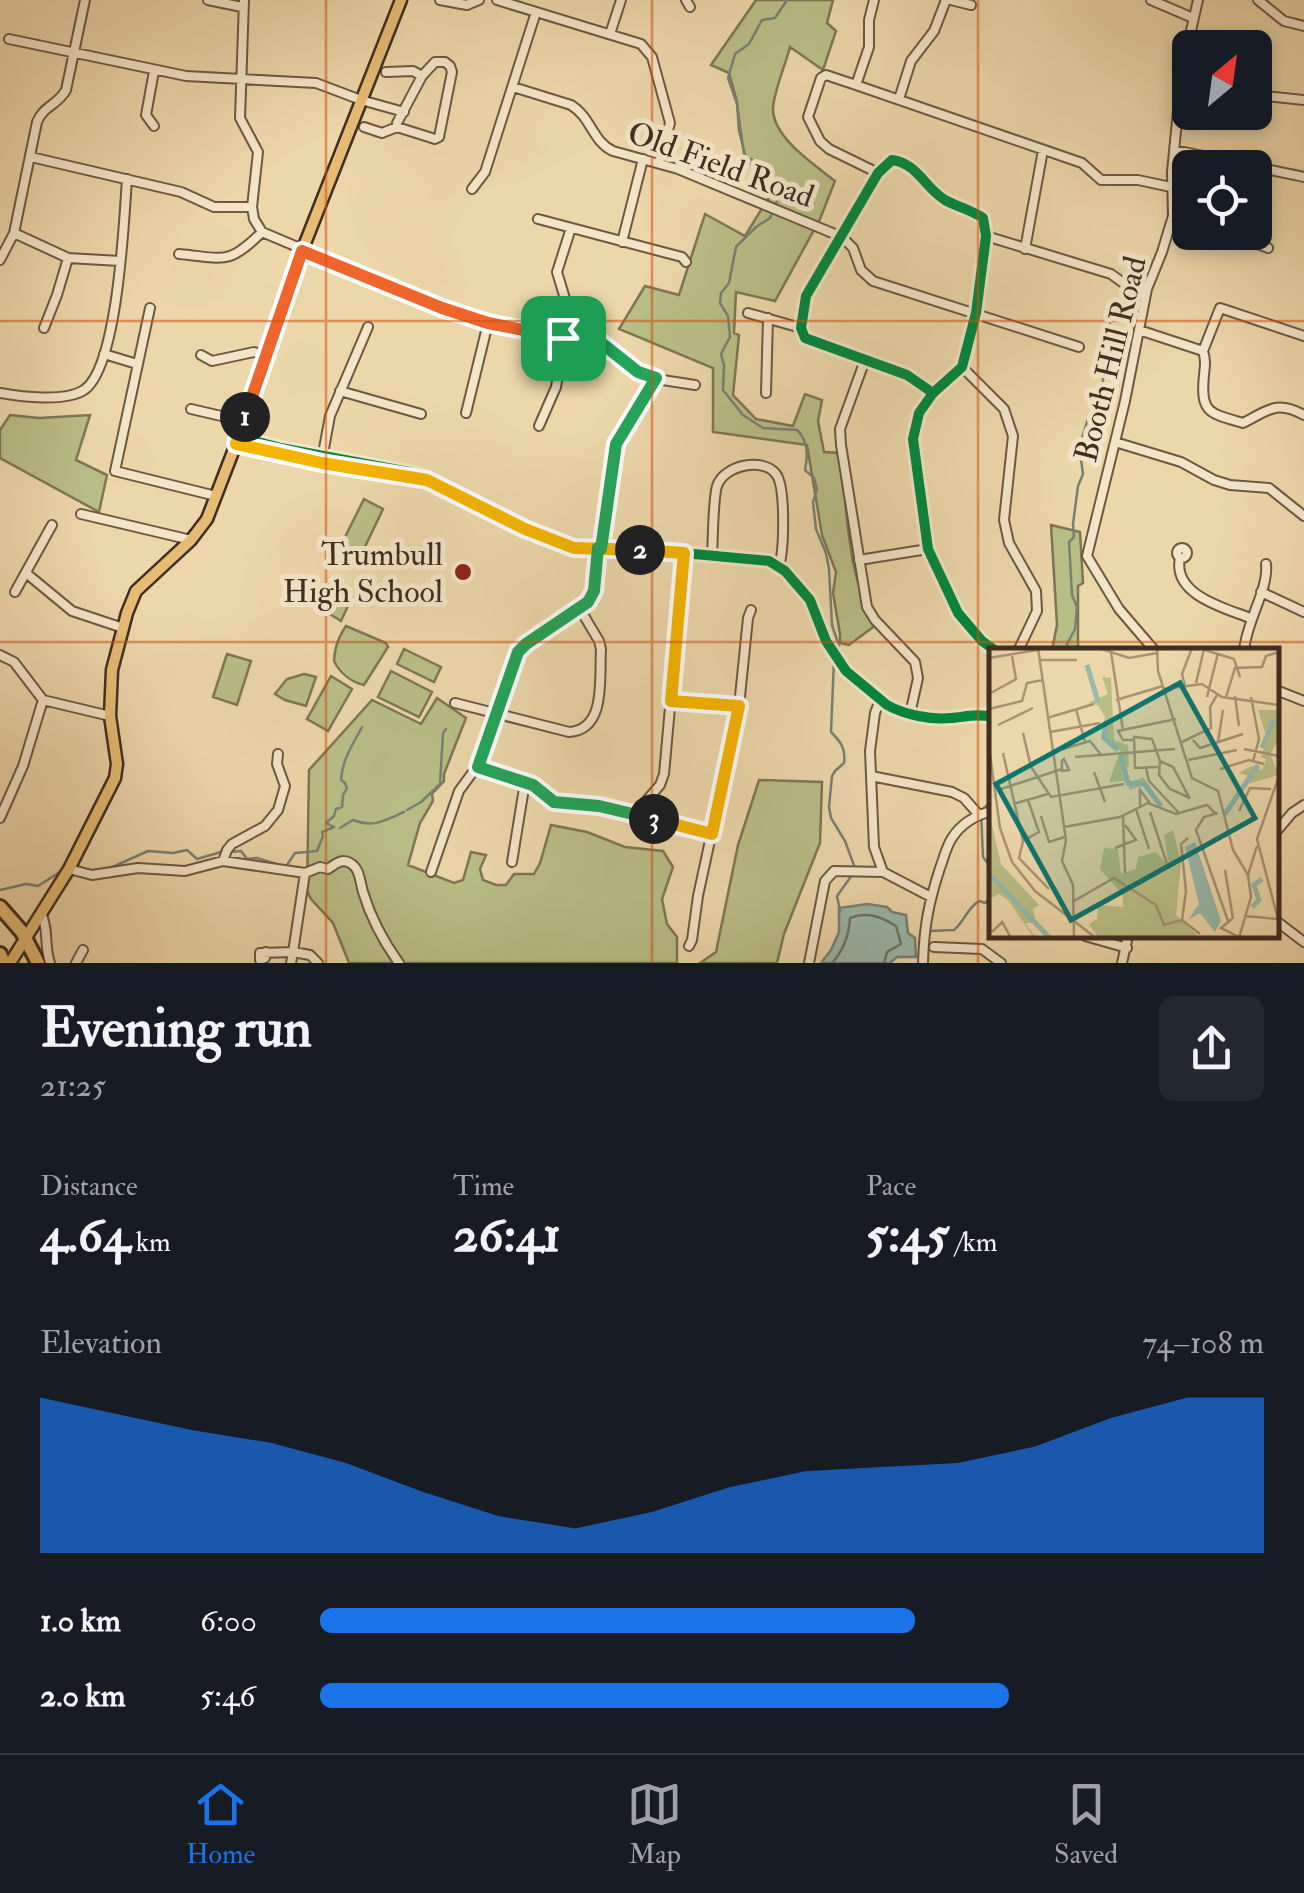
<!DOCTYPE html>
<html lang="en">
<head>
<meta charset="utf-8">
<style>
  body { margin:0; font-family:"IM FELL Double Pica",serif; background:#242831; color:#f1f3f6; height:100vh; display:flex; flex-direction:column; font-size:38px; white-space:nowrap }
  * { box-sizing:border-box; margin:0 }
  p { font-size:32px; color:#9ea1a6 }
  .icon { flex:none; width:55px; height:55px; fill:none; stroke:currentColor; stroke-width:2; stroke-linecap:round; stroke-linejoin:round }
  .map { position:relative; height:963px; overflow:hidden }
  .side { display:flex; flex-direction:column; background:#171b24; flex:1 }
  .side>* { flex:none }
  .needle { width:65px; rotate:29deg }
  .tools { position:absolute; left:1172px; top:30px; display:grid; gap:20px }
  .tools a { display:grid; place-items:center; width:100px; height:100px; border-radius:15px; background:#171b24; box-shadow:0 5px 15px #0003; font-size:50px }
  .pin { position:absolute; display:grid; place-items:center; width:85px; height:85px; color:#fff; margin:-42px; border-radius:20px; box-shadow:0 5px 15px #0006 }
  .km { position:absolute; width:50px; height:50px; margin:-25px; border-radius:50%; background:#222; color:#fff; font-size:28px; line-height:50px; text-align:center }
  .round { display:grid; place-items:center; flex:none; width:105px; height:105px; border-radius:15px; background:#242831 }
  .overview { display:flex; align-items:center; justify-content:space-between; height:170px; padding:0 40px }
  h1 { font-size:55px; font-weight:700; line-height:75px }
  .stats { display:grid; grid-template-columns:repeat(3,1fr); gap:15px; height:170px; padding:10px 40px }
  .stats div { display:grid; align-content:center }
  .stats b { font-size:50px; font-weight:700 }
  .stats small { font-size:28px; font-weight:400 }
  .stats p { font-size:28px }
  .chart { height:280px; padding:20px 40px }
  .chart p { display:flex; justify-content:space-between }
  .chart svg { width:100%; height:180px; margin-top:10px; fill:#1a73e8; opacity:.7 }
  ul { padding:0 40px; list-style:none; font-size:32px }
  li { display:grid; grid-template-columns:160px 120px 1fr; align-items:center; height:75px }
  li i { height:25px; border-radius:12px; background:#1a73e8 }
  .tab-bar { display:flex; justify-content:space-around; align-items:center; height:140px; border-top:2px solid #363941; background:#171b24; font-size:28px; color:#9ea1a6 }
  .tab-bar a { display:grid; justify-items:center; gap:5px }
  .tab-bar .on { color:#1a73e8 }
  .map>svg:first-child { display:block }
  .green { fill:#b9be87; stroke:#7d7654; stroke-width:2.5 }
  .water { fill:#99b9ab; stroke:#768174; stroke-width:2.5 }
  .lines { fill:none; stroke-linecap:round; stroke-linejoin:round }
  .shore { stroke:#6d7366; stroke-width:2.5 }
  .stream { stroke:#768174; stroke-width:2.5 }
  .minor-casing { stroke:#6c5843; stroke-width:12 }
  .major-casing { stroke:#412d21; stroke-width:15 }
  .highway-casing { stroke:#412d21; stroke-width:18 }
  .minor { stroke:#f3e5c8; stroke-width:8 }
  .major { stroke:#e6bc75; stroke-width:10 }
  .highway { stroke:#e6bc75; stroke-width:12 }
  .cycleway-casing { stroke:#f3e5c8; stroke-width:16 }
  .cycleway { stroke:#00873e; stroke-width:10 }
  .split-1-casing { stroke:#fff; stroke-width:20 }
  .split-2-casing { stroke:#fff; stroke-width:20 }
  .split-3-casing { stroke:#fff; stroke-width:20 }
  .split-4-casing { stroke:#fff; stroke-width:20 }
  .split-5-casing { stroke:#fff; stroke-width:20 }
  .split-1 { stroke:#f0652b; stroke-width:12 }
  .split-2 { stroke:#f5b400; stroke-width:12 }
  .split-3 { stroke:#f5b400; stroke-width:12 }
  .split-4 { stroke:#22a559; stroke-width:12 }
  .split-5 { stroke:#22a559; stroke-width:12 }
  .grid { fill:none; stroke:#cf520f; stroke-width:2.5; stroke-opacity:0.55 }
  .poi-dot { fill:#8f2418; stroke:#f3e5c8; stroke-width:4 }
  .labels { text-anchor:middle; stroke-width:10; stroke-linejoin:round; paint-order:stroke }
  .street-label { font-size:32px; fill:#412d21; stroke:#f3e5c8 }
  .poi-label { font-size:32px; fill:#412d21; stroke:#f3e5c8; text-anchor:end }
  .inset-river { fill:none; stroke:#99b9ab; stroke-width:5 }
  .inset-road { fill:none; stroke:#a89373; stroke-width:2.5 }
  .view { fill:#0f766e; fill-opacity:0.15; stroke:#0f766e; stroke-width:5 }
  .inset-edge { fill:none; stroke:#412d21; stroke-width:5 }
</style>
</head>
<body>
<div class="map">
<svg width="1304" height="963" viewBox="0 0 1304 963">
  <rect width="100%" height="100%" fill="#ecd7aa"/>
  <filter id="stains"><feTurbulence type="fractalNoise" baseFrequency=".002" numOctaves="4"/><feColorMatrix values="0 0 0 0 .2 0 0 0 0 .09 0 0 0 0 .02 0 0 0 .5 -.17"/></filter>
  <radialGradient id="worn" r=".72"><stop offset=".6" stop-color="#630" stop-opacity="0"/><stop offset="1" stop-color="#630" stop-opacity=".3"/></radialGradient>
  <path class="green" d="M756 0H833L827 23 836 31 823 70 790 47C786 63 773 94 773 109 773 138 816 166 835 181L820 219 775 301 736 292 734 333 739 335 733 395 756 419 793 426 805 394 822 400 818 421 824 452 839 453C849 510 845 574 876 625L849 645 840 643V634L833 593 836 572 822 535 807 445 713 432V368L619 329 645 286 679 295 705 214 745 236 772 192 766 181 757 175V164L745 155 739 130 737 102 729 73 711 65Z
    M10 415 39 418 90 415 76 460 107 475 99 512 0 458V430Z
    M364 499 383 509 362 553 342 543Z
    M1051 525 1080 532 1083 583 1078 586V650H1052L1057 625Z
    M330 584 352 597 341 621 323 610C320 599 323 592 330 584Z
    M346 626 386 643 388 647 364 685C351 682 340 673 334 661 335 647 338 638 346 626Z
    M404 649 441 667 434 682 397 664Z
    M227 654 251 661 237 705 213 697Z
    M391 671 432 692 419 717 378 697Z
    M304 674 316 677 306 706 285 700 275 694 287 679Z
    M331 676 352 689 328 731 307 719Z
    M437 698 466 718 444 774V781L432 794 433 801 420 823 408 865 454 883 463 880 471 852 486 855 480 869 483 880 496 885H506L514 874H534L540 863 551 825 587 832 625 847 663 851 673 867 662 899 667 924 677 937V963H349L333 923 311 899 307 891 309 770 372 700 421 724Z
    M759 780 822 782 820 843 784 934 777 963H700L716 952 738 845Z"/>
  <path class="water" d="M867 904 887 907 892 912 906 915 908 933 915 938 916 957H897L890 963H821L831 950 839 932V908Z"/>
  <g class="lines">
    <path class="shore" d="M832 963C844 950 849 935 850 918 867 911 882 917 896 926L901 944 887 952 884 963"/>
    <path class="stream" d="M776 204 778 195 769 182H763L744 154 737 104 728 78 735 54 749 44 762 20 775 18 787 0
      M772 213 770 218 756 227 736 247 729 283 721 293 720 303 728 316 730 337 721 354 724 365 723 390 743 415 763 428 797 430C808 440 808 456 805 470L814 478 817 489 813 502 816 529 826 553 829 569 832 625 839 646 837 652
      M1103 399V363L1098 351C1110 342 1110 330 1110 316L1123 304
      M1068 651 1067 644 1075 629 1077 607 1072 595 1069 542 1074 537 1073 524 1078 486 1083 474 1081 459 1084 452 1081 441 1088 419 1100 405
      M834 659 831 732C841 742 846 749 844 763L835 771 832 776 829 807 831 818 845 841 855 868
      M992 800 981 811 983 857 992 869
      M407 810 421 802 440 784 443 733 446 729
      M340 828 353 820C373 828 384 821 404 812
      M231 852 241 851 247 859 257 858 283 866 287 865 295 853 317 851 323 836 322 832 334 827 326 823 334 816 336 809 342 807 343 795 347 788 345 783 341 780C342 760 353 744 362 727
      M108 869 148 851 173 853 187 850 197 859 221 852
      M0 890 26 884 38 886 63 870
      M840 911 837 896 852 875
      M930 931 954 930C964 922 969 905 980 901L985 903 992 897"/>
    <defs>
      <path id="minor" d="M208 0 242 7
        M244 0 240 118 258 152 252 207 254 219 262 232 442 308 488 323 563 338 599 341 638 372 656 379 695 385
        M440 0 467 5 479 0
        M497 0 641 44 652 57 670 123 659 163
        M686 0 690 7
        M951 0 971 5
        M1151 0 1193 18
        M1258 0 1284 21 1304 26
        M610 34 621 0
        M9 39 186 76 316 83 361 100 404 112
        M435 62H445L450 66 452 72 439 137 435 139 397 127V123L422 76Z
        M154 71 146 115 154 126
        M386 72 413 71 422 76
        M856 85 869 47V20L874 0
        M513 87 571 105C591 117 592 141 613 151L678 169 842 237 853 248 861 270 873 281 1079 347
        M1255 95 1304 100
        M899 99 911 61 934 31 946 0
        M364 127 382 133 397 127
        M1174 152H1184L1304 177
        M31 157 181 192 214 207H252
        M878 173 829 149 820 141 808 117 821 78 826 75 856 85 1082 163 1101 180H1138L1171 187
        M472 189 485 172 536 12
        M1173 197 1190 200
        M538 219 682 257 686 262
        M1226 232 1268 248
        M14 233 68 258 120 261
        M986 236 1111 274 1126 285 1147 289
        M622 242 643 159
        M1025 249 1043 150
        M179 254C224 258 228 266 262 232
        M0 260 14 233 37 122C43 106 58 105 66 90L85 0
        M150 308 115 471 216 496
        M748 313 801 328
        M44 328 57 295 68 258
        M1139 330 1203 351 1220 308 1304 336
        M1203 351C1206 360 1205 366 1204 375 1200 413 1209 413 1243 423 1268 410 1277 400 1304 415
        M104 354 137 364
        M201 355 212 361 254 352 265 355
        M865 360 840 429 841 445 867 607 875 620 915 662 918 678 910 714
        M962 367 1004 409 1013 436 1004 520 1009 543 1036 591 1037 611 1018 651
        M340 391 421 414
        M0 393C22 397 65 402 84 390 118 367 124 220 127 179
        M766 393 768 318
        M933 393 907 375 805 338 801 328 806 296 878 173 892 160C917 163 925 188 945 200 958 207 971 210 983 218L986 236 976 313 962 367 933 393 919 413 913 439 928 549 958 613 982 641 996 651
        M191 409 243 421
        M466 413 488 323
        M539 426 556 387 568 318 566 302 557 272 571 228
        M239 437 281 448 409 472 422 476 440 489 465 501 549 540 574 548 640 549 769 561 785 571 810 600 826 641 846 671 887 705C905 715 931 720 951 718 965 717 977 713 992 717
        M1115 442 1181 462 1214 480 1230 485 1269 488 1304 516
        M236 444 322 463 409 477
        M322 459 330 416 368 327
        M81 514 191 540
        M1177 553a5 5 0 1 1 10 0a5 5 0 1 1-10 0Z
        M601 549 616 444 656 379
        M712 556C713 539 713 499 717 486 724 465 763 457 776 474 786 487 784 551 779 566
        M1180 558C1172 595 1225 608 1250 618
        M859 560 928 549
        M26 573 72 611 123 628
        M15 592 52 525
        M1261 592 1304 612
        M1155 651 1119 609 1087 556 1125 401 1147 289 1162 252 1173 216 1172 172 1182 70 1198 0
        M1244 651C1246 622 1269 589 1266 564
        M0 655 14 662 43 700
        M1276 690 1304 701
        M43 700 110 716
        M880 700 875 713 870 751 874 847 883 872 931 897
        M671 701 739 706
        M455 703 569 732C607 730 599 677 601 649L599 641 580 609
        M478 767 531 784 554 802 612 808 712 834
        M871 776 952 792 964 798 979 815
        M635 814 660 785 664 774 684 553
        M0 818 23 766 43 700
        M1276 832 1292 813 1304 805
        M223 861 227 850 232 844 265 826 278 810 285 786 277 764 278 754
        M512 862 525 782
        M69 869 92 875 138 868 185 871 223 861 305 873 320 867 328 869C335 864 342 858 350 863 360 868 360 882 363 892 371 918 383 941 399 963
        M431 872 459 791 481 761 518 652 526 643 588 602 593 591 598 548
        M41 913C49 929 44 946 50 963
        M1279 923 1304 942
        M1085 936 1127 948
        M689 946 692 940 698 896 739 706 748 618 751 610
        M934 947 982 949 1001 963
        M266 952 265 958 260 960V953L293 952 305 873
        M76 963 83 950
        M291 963 293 952 310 955 318 963
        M809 963 825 881 834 871 883 872
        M923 963C924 926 929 902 940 868 944 858 946 847 952 838 961 824 976 815 992 811
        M1122 963 1128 936"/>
      <path id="major" d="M10 963 69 869 115 778 117 764 110 716 112 670 127 613 136 591 191 540 207 519 236 444 302 251 401 0"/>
      <path id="highway" d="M0 907 22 932 38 963
        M0 954 4 963"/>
    </defs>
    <use href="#minor" class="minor-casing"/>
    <use href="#major" class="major-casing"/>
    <use href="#highway" class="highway-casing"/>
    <use href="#minor" class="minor"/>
    <use href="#major" class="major"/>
    <use href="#highway" class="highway"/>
    <defs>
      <path id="cycleway" d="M933 393 907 375 805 338 801 328 806 296 878 173 892 160C917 163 925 188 945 200 958 207 971 210 983 218L986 236 976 313 962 367 933 393 919 413 913 439 928 549 958 613 982 641 996 651
        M239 437 281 448 409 472 422 476 440 489 465 501 549 540 574 548 640 549 769 561 785 571 810 600 826 641 846 671 887 705C905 715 931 720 951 718 965 717 977 713 992 717"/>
    </defs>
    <use href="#cycleway" class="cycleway-casing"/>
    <use href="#cycleway" class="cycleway"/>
  </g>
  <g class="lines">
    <defs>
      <path id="split-1" d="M245 417 302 251 442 308 488 323 563 338"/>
      <path id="split-2" d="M245 417 236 444 322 463 427 480 525 529 574 548 640 550"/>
      <path id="split-3" d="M640 550 684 553 671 701 739 706 712 834 654 819"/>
      <path id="split-4" d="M598 548 594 591 588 602 526 644 518 652 478 767 533 785 554 802 599 806 654 819"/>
      <path id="split-5" d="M563 338 599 341 638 372 656 378 616 444 601 549 598 548"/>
    </defs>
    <use href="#split-1" class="split-1-casing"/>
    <use href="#split-2" class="split-2-casing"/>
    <use href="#split-3" class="split-3-casing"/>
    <use href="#split-4" class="split-4-casing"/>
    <use href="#split-5" class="split-5-casing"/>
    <use href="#split-1" class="split-1"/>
    <use href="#split-2" class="split-2"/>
    <use href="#split-3" class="split-3"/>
    <use href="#split-4" class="split-4"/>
    <use href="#split-5" class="split-5"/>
  </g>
  <path class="grid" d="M326 0V963M652 0V963M978 0V963M0 321H1304M0 642H1304"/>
  <circle class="poi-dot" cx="463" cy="572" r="10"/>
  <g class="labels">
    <g class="street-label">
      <text transform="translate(721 164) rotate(20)" y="11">Old Field Road</text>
      <text transform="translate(1110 359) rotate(-76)" y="11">Booth Hill Road</text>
    </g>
    <g class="poi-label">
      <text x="443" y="565">Trumbull<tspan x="443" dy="37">High School</tspan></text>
    </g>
  </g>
  <g transform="translate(989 648)">
    <rect width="290" height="290" fill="#ecd7aa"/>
    <path d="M113 29 122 30 125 92 139 97 140 118 134 121 141 135 154 129 177 161 156 136 141 142 136 133 120 134 131 103 112 90 116 69 109 57 99 55 119 46ZM269 62H290V92L281 106 290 127 259 136 263 129 250 125 262 118 273 122 277 111 272 109 278 91ZM0 164 12 216 50 257 44 261 47 275H36L47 290H45L19 252 10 246 0 251ZM184 182 192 214 187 267 211 290H109L100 276 108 271 109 257 134 259V247L111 221 115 200 129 201 132 226 147 221 149 209 167 204 180 219 175 187Z" fill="#b9be87"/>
    <path d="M206 194 232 273 226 284 211 265 199 272 210 256 196 199Z" fill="#99b9ab"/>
    <path class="inset-river" d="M98 17 109 54M117 73 115 90 129 102M273 100 285 72M132 107 139 135 155 136 172 158M236 166 269 117M0 226 61 290M263 259 270 252 265 237 273 231"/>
    <path class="inset-road" d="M49 0 77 192 73 213 84 237 85 290M110 0 140 10 168 5M168 0 169 23 203 130 229 143 244 202 259 227 262 249 250 290M216 2 245 11 251 29M122 4 134 82M0 10 48 2M50 12H88M207 35 215 1M196 38 193 26 203 0M175 41 213 36 233 49 290 57M0 46 27 31 23 8M246 48 250 78M218 49 229 5M237 49 246 20 273 19 277 8 290 4M262 49 270 91 264 113M127 52 174 38M0 61 33 53 38 35 54 32M87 61 96 94M58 70 105 56M9 77 44 60M61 84 111 75M34 85 42 119 62 149 135 136M144 92H134L129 83 187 71M204 92 211 100 254 86M193 94 222 80 221 59 228 47M229 94 234 62M0 99 11 180 23 214 46 243 107 290M255 101 290 108M64 104 101 93 113 108M14 105 34 193 50 184 39 152M86 109 186 101M75 111 80 122 73 123V113ZM199 112 248 102M171 113 184 119 201 151M169 119 146 120 145 89 163 91 171 113 170 127 181 141 201 150M157 120 160 133 191 166M231 121 260 112 275 116M105 124 116 154M290 128 268 191 290 275M12 141 73 121M24 156 59 146M151 159V142L161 155M147 161 160 201M250 163 261 140 282 141M161 164 178 216M229 165 215 169 207 182 239 273M134 167 136 225M52 168 60 194 76 189M75 179 131 169 159 155 187 166 218 157 226 165M199 190 192 196 197 243 193 272 211 286M34 193 30 210 60 241M126 200 147 192 136 177M236 222 244 271M259 227 268 198M85 253 125 230 167 257 175 277 193 272M256 268 288 271M243 271 232 280 250 289M3 284 13 274 21 288"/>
    <path class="view" d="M191 35 266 170 82 272 7 136Z"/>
    <rect width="290" height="290" class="inset-edge"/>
  </g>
  <rect width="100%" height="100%" filter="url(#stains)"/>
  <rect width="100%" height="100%" fill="url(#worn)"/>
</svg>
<div class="tools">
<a><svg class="needle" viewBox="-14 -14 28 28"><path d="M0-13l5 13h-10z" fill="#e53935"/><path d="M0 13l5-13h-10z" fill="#9ea1a6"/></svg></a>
<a><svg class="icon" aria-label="locate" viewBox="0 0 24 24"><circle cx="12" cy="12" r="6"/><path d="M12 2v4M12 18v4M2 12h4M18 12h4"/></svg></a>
</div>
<div class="pin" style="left:563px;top:338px;background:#1e9e55"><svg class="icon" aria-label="arrive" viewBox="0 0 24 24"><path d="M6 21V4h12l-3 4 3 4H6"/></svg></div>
<b class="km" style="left:245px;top:417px">1</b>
<b class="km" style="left:640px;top:550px">2</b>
<b class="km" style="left:654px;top:819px">3</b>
</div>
<section class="side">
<div class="overview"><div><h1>Evening run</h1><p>21:25</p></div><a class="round"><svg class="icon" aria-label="share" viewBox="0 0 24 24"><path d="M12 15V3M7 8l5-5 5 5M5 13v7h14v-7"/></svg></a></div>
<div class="stats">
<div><p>Distance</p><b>4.64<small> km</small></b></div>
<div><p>Time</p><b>26:41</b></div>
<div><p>Pace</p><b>5:45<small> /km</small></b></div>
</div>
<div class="chart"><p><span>Elevation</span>74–108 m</p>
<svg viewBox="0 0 160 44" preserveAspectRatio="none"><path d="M0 44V6L10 10L20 14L30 17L40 22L50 29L60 35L70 38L80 34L90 28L100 24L110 23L120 22L130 18L140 11L150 6L160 6V44z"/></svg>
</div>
<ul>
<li><b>1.0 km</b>6:00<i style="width:63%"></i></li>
<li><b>2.0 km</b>5:46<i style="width:73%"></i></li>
</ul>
</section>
<nav class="tab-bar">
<a class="on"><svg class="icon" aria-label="home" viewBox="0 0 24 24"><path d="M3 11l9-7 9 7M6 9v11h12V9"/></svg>Home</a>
<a><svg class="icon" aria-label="map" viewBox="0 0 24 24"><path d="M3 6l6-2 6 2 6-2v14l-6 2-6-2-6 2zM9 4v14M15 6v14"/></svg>Map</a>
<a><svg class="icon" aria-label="saved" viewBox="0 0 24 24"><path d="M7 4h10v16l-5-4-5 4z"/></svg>Saved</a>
</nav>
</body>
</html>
